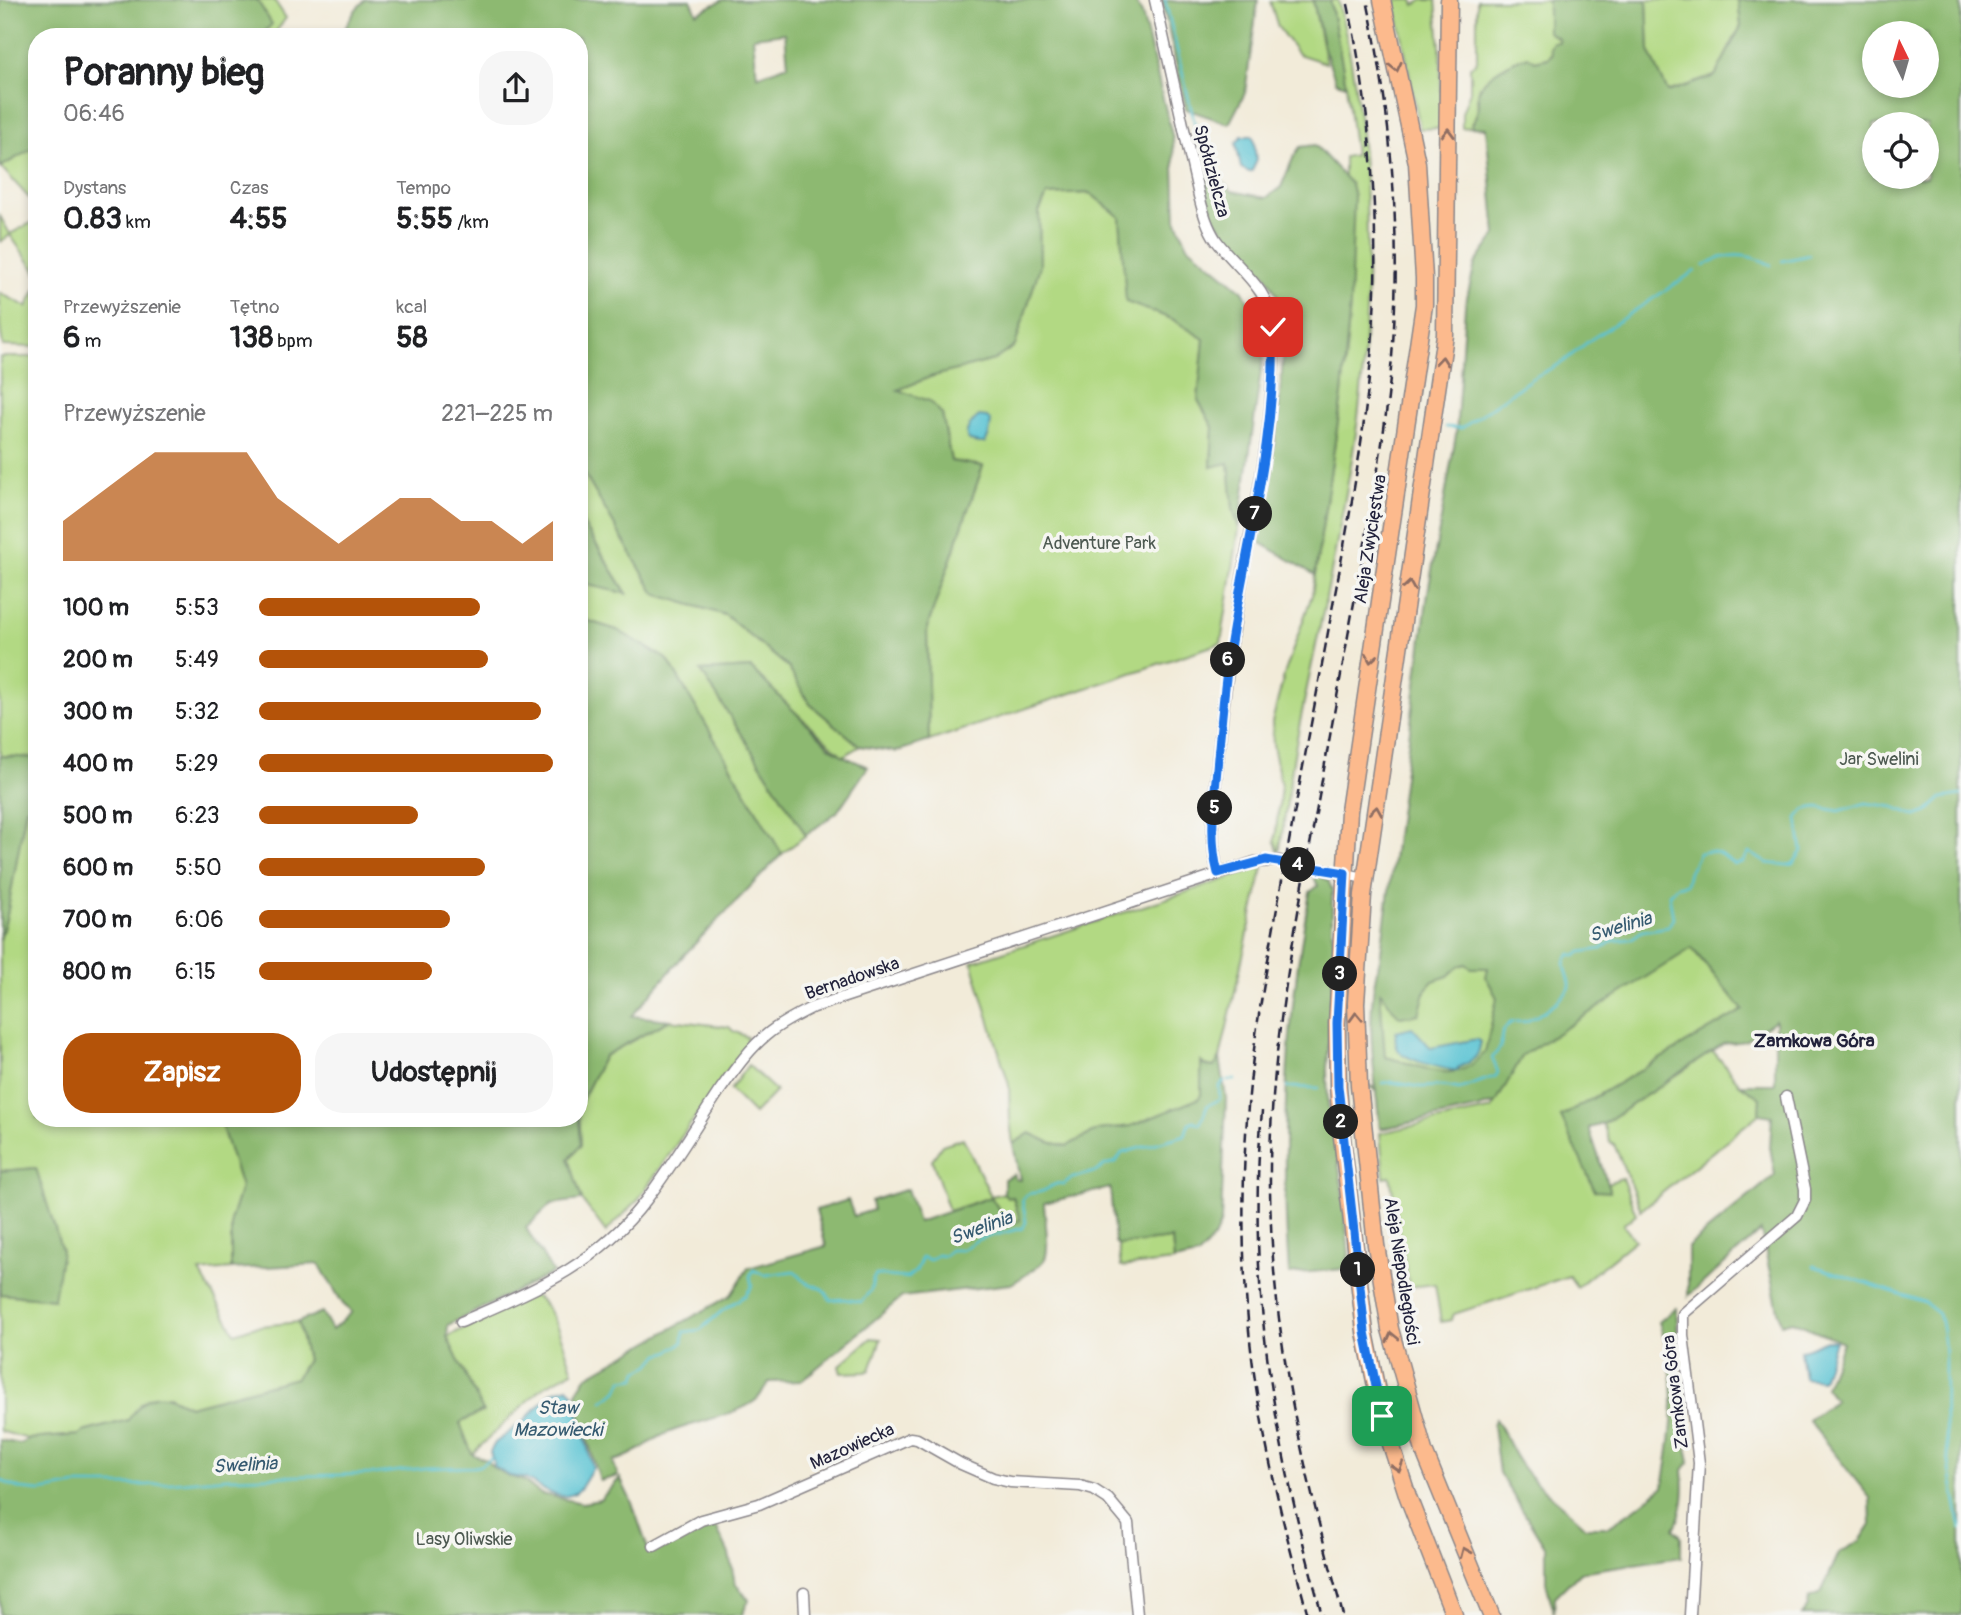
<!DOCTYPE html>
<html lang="pl">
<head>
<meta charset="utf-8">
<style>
  body { margin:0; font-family:Pangolin,sans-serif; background:#f6f6f6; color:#202124; height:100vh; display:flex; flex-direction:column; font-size:26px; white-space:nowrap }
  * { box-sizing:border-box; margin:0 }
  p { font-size:23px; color:#757577 }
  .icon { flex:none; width:38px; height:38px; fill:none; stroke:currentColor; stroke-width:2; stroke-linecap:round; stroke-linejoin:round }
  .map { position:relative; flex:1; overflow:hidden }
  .panel { position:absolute; left:28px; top:28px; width:560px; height:1099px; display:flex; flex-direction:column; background:#fff; border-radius:28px; box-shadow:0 4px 10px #0003 }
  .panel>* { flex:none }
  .needle { width:46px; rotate:355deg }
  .tools { position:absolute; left:1862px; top:21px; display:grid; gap:14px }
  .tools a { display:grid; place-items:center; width:77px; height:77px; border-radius:50%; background:#fff; box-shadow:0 4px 10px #0003; font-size:35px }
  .pin { position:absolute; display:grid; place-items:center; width:60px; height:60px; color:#fff; margin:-30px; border-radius:14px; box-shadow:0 4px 10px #0006 }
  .km { position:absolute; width:35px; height:35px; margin:-18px; border-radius:50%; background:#222; color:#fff; font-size:19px; line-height:35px; text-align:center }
  .round { display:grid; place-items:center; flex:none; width:74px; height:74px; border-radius:28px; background:#f6f6f6 }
  .headline { display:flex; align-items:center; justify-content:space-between; height:119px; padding:0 35px }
  h1 { font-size:38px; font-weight:700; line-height:52px }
  .stats { display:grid; grid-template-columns:repeat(3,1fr); gap:10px; height:119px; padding:7px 35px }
  .stats div { display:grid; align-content:center }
  .stats b { font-size:30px; font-weight:700 }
  .stats small { font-size:19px; font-weight:400 }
  .stats p { font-size:19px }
  .chart { height:196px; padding:14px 35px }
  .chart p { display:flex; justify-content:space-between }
  .chart svg { width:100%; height:126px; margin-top:7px; fill:#b45309; opacity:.7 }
  .cta { display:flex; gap:14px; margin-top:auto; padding:14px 35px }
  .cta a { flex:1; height:80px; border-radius:28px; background:#b45309; color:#fff; font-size:28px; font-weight:700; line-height:80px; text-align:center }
  .cta a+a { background:#f6f6f6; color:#202124 }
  ul { padding:0 35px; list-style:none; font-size:23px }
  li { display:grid; grid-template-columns:112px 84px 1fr; align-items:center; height:52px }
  li i { height:18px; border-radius:9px; background:#b45309 }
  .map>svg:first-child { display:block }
  .green { fill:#b2d983; stroke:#6a7e5f; stroke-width:2 }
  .forest { fill:#8db971; stroke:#586e56; stroke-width:2; fill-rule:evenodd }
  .water { fill:#58c3d3; stroke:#3d7287; stroke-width:2 }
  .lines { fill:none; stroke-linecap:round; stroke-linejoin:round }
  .stream { stroke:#58c3d3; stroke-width:2.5 }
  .minor-casing { stroke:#8a868a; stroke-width:13 }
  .primary-casing { stroke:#8a868a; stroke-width:19 }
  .minor { stroke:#fff; stroke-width:10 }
  .primary { stroke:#fcba8d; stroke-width:16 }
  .rail { stroke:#22223b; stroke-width:2.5; stroke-dasharray:10 5; stroke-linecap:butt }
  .oneway { stroke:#8f6e64 }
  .route-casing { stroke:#fff; stroke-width:14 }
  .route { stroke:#1a73e8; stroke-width:9 }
  .labels { text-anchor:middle; stroke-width:7; stroke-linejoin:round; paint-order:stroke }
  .street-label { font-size:18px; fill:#22223b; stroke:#f6f6f2 }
  .park-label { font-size:18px; fill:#4d5951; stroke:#f6f6f2 }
  .water-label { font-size:19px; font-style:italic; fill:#355a70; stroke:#f6f6f2 }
  .neighbourhood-label { font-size:19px; font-weight:bold; fill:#22223b; stroke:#f6f6f2 }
</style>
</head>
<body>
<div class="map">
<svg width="1961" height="1615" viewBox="0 0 1961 1615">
  <rect width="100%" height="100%" fill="#f6f6f2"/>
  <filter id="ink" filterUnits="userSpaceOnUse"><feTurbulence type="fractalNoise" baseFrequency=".0143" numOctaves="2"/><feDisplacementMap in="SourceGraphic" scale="14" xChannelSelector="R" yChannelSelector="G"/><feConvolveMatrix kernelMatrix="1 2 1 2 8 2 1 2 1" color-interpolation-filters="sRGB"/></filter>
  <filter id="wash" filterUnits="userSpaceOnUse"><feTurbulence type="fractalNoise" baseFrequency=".00686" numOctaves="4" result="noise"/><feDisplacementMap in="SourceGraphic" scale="28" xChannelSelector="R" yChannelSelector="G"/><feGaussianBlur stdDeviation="1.57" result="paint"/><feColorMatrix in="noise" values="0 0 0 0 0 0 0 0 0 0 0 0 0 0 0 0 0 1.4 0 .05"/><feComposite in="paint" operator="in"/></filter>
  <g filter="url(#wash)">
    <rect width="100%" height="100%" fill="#f2ebd9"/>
    <path class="green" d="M257 0H274L286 18 272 37H260L271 24Z
      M1330 0H1338C1368 120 1372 246 1363 368 1359 427 1347 489 1336 546 1324 614 1307 681 1295 749 1289 784 1285 819 1279 854L1275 841 1281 786 1273 745 1272 722 1285 672 1312 595 1342 395 1350 305 1351 184 1344 177V157L1355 155 1346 85Z
      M1395 0H1413L1415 5 1424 0H1436L1441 59V128L1420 129Z
      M1477 0H1548V32L1558 38 1559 42 1548 58 1534 61 1516 60 1491 76 1480 86 1477 99 1478 110 1471 127 1462 128V113L1470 91V67L1477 61Z
      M1647 0H1738L1741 26 1715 76 1667 92 1649 51Z
      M1270 1H1313L1326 63 1298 54 1278 27Z
      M37 146V207L1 167Z
      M1090 193 1120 217 1127 302 1172 319 1204 339 1198 400 1213 427 1211 466 1229 462 1233 508 1239 529 1221 643 929 741 927 628 983 466 951 461 942 414 897 390 930 377 1040 266 1039 212 1047 195Z
      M0 216 10 234 37 220V273L10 235 0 242Z
      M37 287V347L3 346 0 327V293L27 307Z
      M0 357H37V758L0 756Z
      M579 465 655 594 725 615 788 667 810 704 860 746 843 756 778 696 751 668 701 671 806 835 782 854 668 660 617 630 579 618V583L627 593 579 517Z
      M1961 795 1684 939 1743 1010 1561 1117 1610 1192 1607 1183 1622 1178 1636 1214 1623 1225 1635 1240 1577 1287 1569 1276 1454 1314 1451 1320 1441 1322 1435 1284 1409 1287 1390 1176 1384 1177 1380 1133 1492 1109 1496 1103 1380 1129 1376 1092 1372 1088 1351 1082 1387 1090 1378 976Z
      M37 807V1118H219L241 1187 231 1219V1269L200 1272 235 1333 252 1327 298 1322 307 1360 296 1378 189 1406 167 1395 141 1403 129 1420 83 1432 79 1435 28 1439 0 1431V1294L54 1299 36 1168 0 1171V940L7 915 26 808Z
      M1263 867 1220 1058 1214 1067 1201 1064V1095L1198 1099 1131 1126 1098 1130 1067 1146 1049 1142 1030 1133 1013 1144 1010 1121 1009 1085 972 962Z
      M670 1020 729 1027 733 1031 747 1037 748 1046 732 1064 637 1201 606 1232 582 1200 569 1159 581 1145 579 1106 604 1056Z
      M1713 1051 1740 1084 1760 1098 1759 1114 1641 1210 1614 1144 1610 1142 1603 1124Z
      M748 1065 776 1091 754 1114 730 1090Z
      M963 1138 991 1196 1004 1193 1007 1198 1013 1197 1020 1221 1009 1225 991 1197 949 1211 932 1160 942 1145Z
      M1172 1239 1174 1261 1121 1267 1118 1245Z
      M532 1295C553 1301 565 1351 573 1371L543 1387 472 1454 459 1422 483 1412 447 1337 526 1296Z
      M871 1338 881 1339 870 1370 866 1372 841 1373 839 1366Z"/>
    <path class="forest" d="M0 0H257L272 24 260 37H37V146L0 167Z
      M365 0H691L697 13 723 0H1134L1142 14 1173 139 1176 219 1188 246 1243 291 1259 321 1264 349 1239 529 1233 508 1229 463 1211 467 1213 427 1198 400 1204 339 1172 319 1126 302 1120 217 1090 193 1047 195 1039 212 1040 266 1015 346 994 360 930 377 898 390 930 401 942 414 951 461 983 466 927 628 929 741 895 752 860 746 810 704 788 667 725 615 655 594 579 465V37H340L356 9ZM785 33 788 65 757 76 753 37Z
      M1162 0 1179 2 1258 0 1245 93 1229 124 1186 109Z
      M1313 0H1330L1346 85 1336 82 1324 48Z
      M1548 0H1647L1649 51 1668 92 1715 76 1741 26 1738 0H1961V1615H1801L1808 1606 1809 1598 1821 1593 1839 1553 1860 1541 1871 1524 1870 1498 1808 1420 1835 1400 1825 1387 1843 1342 1792 1321 1781 1324 1761 1231 1688 1296V1247L1775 1175 1770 1147 1772 1116 1759 1114 1760 1098 1740 1084H1775V1020L1745 1041 1723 1044 1603 1124 1589 1128 1610 1192 1595 1191 1561 1117 1743 1010 1692 948 1523 1055 1496 1103 1475 1109 1380 1129C1375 1074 1363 1013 1380 959L1428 592 1456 435 1465 306 1475 264 1496 235 1486 128 1471 127C1473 122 1476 117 1477 112 1479 104 1477 97 1479 90 1485 74 1513 61 1528 56L1535 61 1548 58 1552 54 1550 48 1553 42H1559L1558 38 1548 32ZM1874 33H1927V86H1874ZM1874 124H1927V177H1874ZM1466 964 1471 968H1488L1486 977 1497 998 1485 1052C1455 1090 1422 1064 1385 1057L1380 992C1388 999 1391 1009 1400 1017L1419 1014 1426 989 1433 981 1448 976 1459 966Z
      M1315 145 1351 184 1354 197 1350 305 1342 395 1315 575 1258 541 1277 429 1287 314 1266 275 1233 244 1211 212 1203 173 1210 171 1232 191 1266 198 1281 187 1294 156 1300 147Z
      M579 517 627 594 579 583Z
      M579 618 617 630 668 660 782 854 683 956 632 1016 670 1020 604 1056 579 1106Z
      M751 668 829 746 843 756 868 767 837 812 806 835 701 671Z
      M0 756 37 758V807L26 808 7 915 0 940Z
      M1311 871 1328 880 1332 889V931L1335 946 1327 1069 1328 1103 1342 1185 1349 1255 1343 1269 1289 1274C1280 1142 1285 1022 1310 892L1318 886Z
      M1220 1058 1226 1098 1221 1222 1214 1238 1198 1256 1174 1261 1172 1239 1118 1245 1115 1242 1110 1188 1044 1203C1044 1214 1051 1252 1044 1260 1036 1270 1021 1278 1011 1284L902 1297 801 1381 769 1382C765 1387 761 1396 756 1400 736 1416 691 1422 665 1434 647 1443 633 1457 613 1461L618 1476 600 1481 578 1408 577 1391 586 1377 731 1295 748 1268 826 1246 816 1210 848 1200 854 1216 873 1210 871 1201 907 1189 918 1222 991 1197 1009 1225 1020 1220 1013 1197 1007 1198 1004 1193V1179L1014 1174 1015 1179 1020 1180 1013 1144 1030 1133 1049 1142 1067 1146 1098 1130 1131 1126 1198 1099 1201 1095V1062L1205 1066 1214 1067Z
      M219 1118H579L581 1145 569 1159 582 1200 551 1204 526 1228 553 1273 448 1325 447 1337 483 1411 460 1423 472 1454 486 1460 494 1468 508 1476 522 1480 541 1494 582 1503 600 1500 620 1478 632 1503 648 1549 714 1522 729 1554 735 1583 749 1600 742 1615H0V1440L20 1444 28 1439 79 1435 83 1432 128 1420C150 1390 157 1390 189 1406L296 1378 307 1360 298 1322 322 1312 332 1330 352 1312 343 1304 319 1264 231 1269V1219L241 1187Z
      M36 1168 62 1251 54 1299 0 1294V1171Z
      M1676 1308C1679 1336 1678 1363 1679 1390 1680 1414 1685 1438 1690 1461L1683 1470C1685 1491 1684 1510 1674 1529L1681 1536V1557L1580 1572 1555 1597 1554 1613 1546 1582V1548L1499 1473 1493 1426 1495 1419C1505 1433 1509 1448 1519 1462 1536 1488 1564 1505 1586 1527H1607L1633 1510 1663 1487C1674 1425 1680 1382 1659 1322Z"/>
    <path class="water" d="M1242 136H1252L1254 139 1256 162 1252 171 1249 172 1241 168 1236 143Z
      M979 416 987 417 991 421 989 435 985 443C959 444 964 428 979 416Z
      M1412 1027 1431 1048 1477 1039 1480 1041C1481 1057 1471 1062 1458 1068V1071C1444 1069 1413 1062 1401 1053 1395 1048 1395 1038 1396 1031Z
      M1827 1340 1835 1341 1822 1380 1804 1378 1800 1350C1811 1349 1817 1343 1827 1340Z
      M568 1387 573 1393 593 1468C587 1475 584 1486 578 1491 561 1505 540 1487 526 1479 521 1477 515 1477 510 1476 505 1474 500 1470 495 1467L490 1452 495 1443 525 1420 552 1392Z"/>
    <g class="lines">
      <path class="stream" d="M1165 0 1201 150
        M1782 261 1809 255
        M1704 266C1726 251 1748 253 1771 265
        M1446 427 1462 428 1531 379 1563 362 1590 340 1695 271
        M1228 1080H1235
        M1382 1083 1391 1082 1421 1087 1443 1086 1460 1089 1496 1076 1498 1072 1492 1058C1494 1054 1500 1050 1501 1045 1502 1037 1500 1033 1507 1026 1514 1018 1519 1024 1527 1021 1541 1015 1556 1003 1567 992 1578 981 1555 965 1571 954L1576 956 1581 952 1602 949 1612 941 1631 939 1642 931 1668 927 1673 918 1669 894 1677 886 1686 884 1689 872 1699 853C1718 848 1722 856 1735 864L1743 862 1749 852 1766 863 1787 865 1793 864 1802 851 1797 818 1804 810 1811 808 1818 807 1839 811 1866 803 1894 807 1916 816 1927 812 1942 798 1961 795
        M1287 1087 1318 1088
        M1814 1266 1924 1302 1939 1314C1949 1348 1943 1386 1945 1422 1947 1458 1954 1494 1961 1529
        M603 1401 617 1391 622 1380 636 1378 638 1371 650 1365 659 1354 668 1352 683 1342 684 1332 700 1330 722 1311 746 1295 752 1286 750 1276 753 1270 765 1275 794 1271C800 1274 802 1281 807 1283 818 1287 825 1287 830 1300L844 1299 861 1302 871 1290 873 1279 876 1275 907 1278 916 1271 922 1257 930 1260 937 1255 945 1256 950 1250H961L979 1239 1023 1228 1026 1222 1022 1199C1028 1191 1034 1194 1043 1191 1053 1187 1053 1182 1064 1184L1070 1179 1097 1171 1105 1165 1116 1162 1122 1153 1185 1135 1189 1123 1194 1121 1200 1124 1207 1106 1220 1099 1219 1087 1224 1081
        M0 1480 20 1489 41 1491 76 1485H148L226 1478 373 1474 425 1468 473 1467 479 1466 491 1458"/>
    </g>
  </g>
  <g filter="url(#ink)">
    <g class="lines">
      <defs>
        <path id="minor" d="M1155 0 1199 196C1203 211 1207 227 1216 240 1238 270 1269 287 1273 327 1275 346 1273 366 1272 385 1269 446 1256 504 1245 563 1233 628 1224 692 1218 757 1215 795 1208 836 1218 873
          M461 1322C534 1290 596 1266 646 1200 672 1166 694 1129 718 1093 733 1072 749 1048 770 1032 783 1022 797 1015 811 1008L1255 862 1280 861 1365 878
          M654 1546 701 1520 759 1504 910 1438 917 1439 961 1464 993 1478 1010 1482 1080 1486 1094 1490 1108 1499 1128 1523 1137 1615
          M804 1593 805 1615
          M1690 1615 1699 1463 1683 1335V1314L1797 1216 1805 1200V1189L1786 1097"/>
        <path id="primary" d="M1382 0 1417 163 1424 278V305L1349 811 1337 1023 1338 1086 1342 1137 1365 1332 1382 1416 1408 1497 1454 1615
          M1449 0 1445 335 1363 895 1356 1003 1359 1085 1376 1245 1390 1329 1424 1451 1491 1615"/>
      </defs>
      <use href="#minor" class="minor-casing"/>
      <use href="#primary" class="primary-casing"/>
      <use href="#minor" class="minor"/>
      <use href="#primary" class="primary"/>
      <path class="rail" d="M1262 1111C1246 1290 1275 1443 1322 1615
        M1308 1615C1287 1540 1268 1464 1256 1387 1238 1268 1240 1146 1257 1027 1279 887 1307 749 1332 610 1352 504 1372 398 1375 289 1377 192 1368 95 1347 0
        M1343 1615C1295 1439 1259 1281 1273 1097 1279 1012 1295 929 1310 845 1327 754 1343 662 1360 570 1374 495 1388 419 1393 343 1401 227 1391 113 1367 0"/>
    </g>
    <defs><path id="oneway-chevron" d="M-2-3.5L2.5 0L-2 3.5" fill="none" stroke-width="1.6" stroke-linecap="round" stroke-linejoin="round" transform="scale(1.75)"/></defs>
    <g class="oneway">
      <use href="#oneway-chevron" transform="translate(1396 67) rotate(77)"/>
      <use href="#oneway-chevron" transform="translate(1448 133) rotate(-89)"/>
      <use href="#oneway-chevron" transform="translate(1442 361) rotate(-84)"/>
      <use href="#oneway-chevron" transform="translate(1409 586) rotate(-81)"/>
      <use href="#oneway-chevron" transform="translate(1371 658) rotate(99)"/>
      <use href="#oneway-chevron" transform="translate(1376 811) rotate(-81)"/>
      <use href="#oneway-chevron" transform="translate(1356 1017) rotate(-92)"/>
      <use href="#oneway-chevron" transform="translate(1392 1337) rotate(-103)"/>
      <use href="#oneway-chevron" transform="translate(1398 1467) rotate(72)"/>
      <use href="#oneway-chevron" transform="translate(1465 1552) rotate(-113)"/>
    </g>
  </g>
  <g class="lines" filter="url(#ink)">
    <defs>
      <path id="route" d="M1273 327C1277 432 1249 534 1232 636 1225 676 1222 717 1218 757 1215 795 1208 837 1218 873L1266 860 1345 873 1337 1023 1338 1086 1365 1332 1382 1416"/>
    </defs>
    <use href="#route" class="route-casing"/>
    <use href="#route" class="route"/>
  </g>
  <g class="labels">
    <g class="street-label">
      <text transform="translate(1212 171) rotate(75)" y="6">Spółdzielcza</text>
      <text transform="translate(1370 539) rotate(-81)" y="6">Aleja Zwycięstwa</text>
      <text transform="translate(852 978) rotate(-19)" y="6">Bernadowska</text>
      <text transform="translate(1402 1271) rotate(81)" y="6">Aleja Niepodległości</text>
      <text transform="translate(1675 1392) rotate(-97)" y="6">Zamkowa Góra</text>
      <text transform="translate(852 1446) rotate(-24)" y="6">Mazowiecka</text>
    </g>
    <g class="park-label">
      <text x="1099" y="549">Adventure Park</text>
      <text x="1879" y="765">Jar Swelini</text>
      <text x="464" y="1545">Lasy Oliwskie</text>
    </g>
    <g class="water-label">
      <text transform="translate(1620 926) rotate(-17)" y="7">Swelinia</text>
      <text transform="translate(981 1227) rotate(-20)" y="7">Swelinia</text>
      <text x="558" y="1414">Staw<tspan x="558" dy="22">Mazowiecki</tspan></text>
      <text transform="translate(245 1464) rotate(-3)" y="7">Swelinia</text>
    </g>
    <g class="neighbourhood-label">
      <text x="1814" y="1047">Zamkowa Góra</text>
    </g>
  </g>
</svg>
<div class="tools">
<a><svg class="needle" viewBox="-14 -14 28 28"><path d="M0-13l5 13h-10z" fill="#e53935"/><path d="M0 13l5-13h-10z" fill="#757577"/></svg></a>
<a><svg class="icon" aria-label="locate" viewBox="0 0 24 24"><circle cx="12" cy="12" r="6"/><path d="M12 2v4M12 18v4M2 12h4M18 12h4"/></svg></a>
</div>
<div class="pin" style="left:1382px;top:1416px;background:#1e9e55"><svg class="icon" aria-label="arrive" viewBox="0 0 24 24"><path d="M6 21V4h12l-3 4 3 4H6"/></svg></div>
<div class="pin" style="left:1273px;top:327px;background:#d93025"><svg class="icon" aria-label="check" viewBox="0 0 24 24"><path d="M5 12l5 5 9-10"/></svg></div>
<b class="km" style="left:1358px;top:1270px">1</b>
<b class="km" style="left:1341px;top:1122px">2</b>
<b class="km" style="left:1340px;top:974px">3</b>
<b class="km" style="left:1298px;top:865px">4</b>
<b class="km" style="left:1215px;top:808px">5</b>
<b class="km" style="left:1228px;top:660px">6</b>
<b class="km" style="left:1255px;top:514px">7</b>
<section class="panel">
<div class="headline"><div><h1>Poranny bieg</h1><p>06:46</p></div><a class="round"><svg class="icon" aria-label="share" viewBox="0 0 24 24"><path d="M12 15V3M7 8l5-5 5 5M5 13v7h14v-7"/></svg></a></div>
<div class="stats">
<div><p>Dystans</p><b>0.83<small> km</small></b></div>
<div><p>Czas</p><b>4:55</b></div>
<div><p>Tempo</p><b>5:55<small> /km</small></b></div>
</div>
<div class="stats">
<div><p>Przewyższenie</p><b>6<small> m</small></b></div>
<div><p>Tętno</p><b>138<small> bpm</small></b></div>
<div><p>kcal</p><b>58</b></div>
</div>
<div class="chart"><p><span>Przewyższenie</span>221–225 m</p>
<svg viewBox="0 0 160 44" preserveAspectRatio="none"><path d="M0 44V30L10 22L20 14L30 6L40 6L50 6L60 6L70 22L80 30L90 38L100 30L110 22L120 22L130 30L140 30L150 38L160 30V44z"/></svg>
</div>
<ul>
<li><b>100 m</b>5:53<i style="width:75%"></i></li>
<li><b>200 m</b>5:49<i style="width:78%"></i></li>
<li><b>300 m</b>5:32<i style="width:96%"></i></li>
<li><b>400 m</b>5:29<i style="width:100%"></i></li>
<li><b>500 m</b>6:23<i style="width:54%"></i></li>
<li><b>600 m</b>5:50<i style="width:77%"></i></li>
<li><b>700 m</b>6:06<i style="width:65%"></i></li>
<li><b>800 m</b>6:15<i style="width:59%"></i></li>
</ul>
<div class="cta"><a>Zapisz</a><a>Udostępnij</a></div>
</section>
</div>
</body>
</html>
